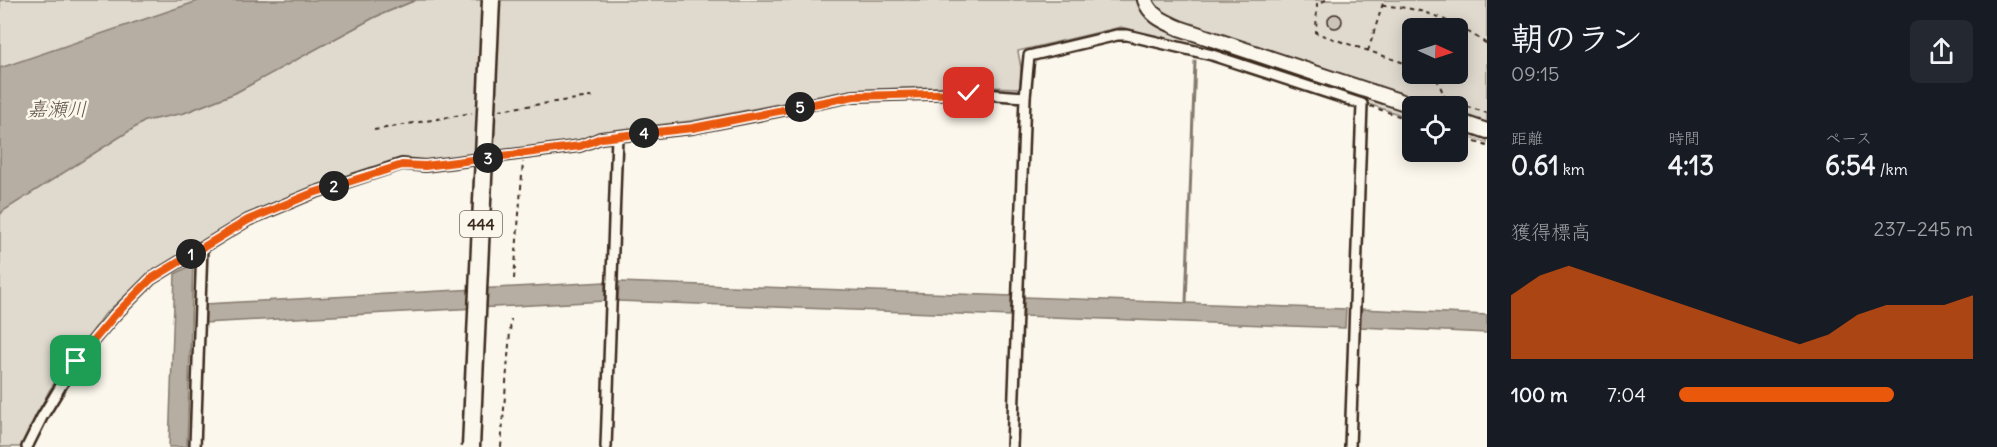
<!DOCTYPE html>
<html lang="ja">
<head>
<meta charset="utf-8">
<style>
  body { margin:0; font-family:Delius,"Klee One",sans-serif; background:#242831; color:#f1f3f6; height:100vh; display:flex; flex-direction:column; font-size:22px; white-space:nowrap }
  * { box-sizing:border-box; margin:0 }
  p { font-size:20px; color:#9ea1a6 }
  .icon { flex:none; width:33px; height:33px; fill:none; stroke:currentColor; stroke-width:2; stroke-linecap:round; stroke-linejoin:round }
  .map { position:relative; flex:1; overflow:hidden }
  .panel { display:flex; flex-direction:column; background:#171b24; width:510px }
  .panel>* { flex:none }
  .needle { width:39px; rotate:93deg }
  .buttons { position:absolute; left:1402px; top:18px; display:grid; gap:12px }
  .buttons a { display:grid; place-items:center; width:66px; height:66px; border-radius:9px; background:#171b24; box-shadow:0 3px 15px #0003; font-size:30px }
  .pin { position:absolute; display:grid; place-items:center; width:51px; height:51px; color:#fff; margin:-26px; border-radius:12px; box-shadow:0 3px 9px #0006 }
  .km { position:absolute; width:30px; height:30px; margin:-15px; border-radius:50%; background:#222; color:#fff; font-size:16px; line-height:30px; text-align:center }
  .round { display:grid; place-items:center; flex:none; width:63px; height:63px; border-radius:9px; background:#242831 }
  .overview { display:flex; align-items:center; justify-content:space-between; height:102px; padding:0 24px }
  h1 { font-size:33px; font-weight:800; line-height:45px }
  .metrics { display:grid; grid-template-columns:repeat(3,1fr); gap:9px; height:102px; padding:6px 24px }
  .metrics div { display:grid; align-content:center }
  .metrics b { font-size:26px; font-weight:800 }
  .metrics small { font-size:16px; font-weight:400 }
  .metrics p { font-size:16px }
  .chart { height:168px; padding:12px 24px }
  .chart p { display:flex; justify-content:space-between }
  .chart svg { width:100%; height:108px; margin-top:6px; fill:#ea580c; opacity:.7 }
  ul { padding:0 24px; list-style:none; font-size:20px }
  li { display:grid; grid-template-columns:96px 72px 1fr; align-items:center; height:45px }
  li i { height:15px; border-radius:8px; background:#ea580c }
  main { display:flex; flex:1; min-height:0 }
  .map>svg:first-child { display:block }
  .green { fill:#dfd9ce; stroke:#8d8276; stroke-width:1.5; fill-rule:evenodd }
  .water { fill:#b6aea2; stroke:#85796d; stroke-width:1.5 }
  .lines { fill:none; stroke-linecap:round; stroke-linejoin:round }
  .stream { stroke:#85796d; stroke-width:3 }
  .building { fill:#ccc4b9; stroke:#3b2a1e; stroke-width:1.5 }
  .street-casing { stroke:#3b2a1e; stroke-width:14 }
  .secondary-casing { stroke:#3b2a1e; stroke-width:18 }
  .path { stroke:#3b2a1e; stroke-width:2; stroke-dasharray:4.5 4.5; stroke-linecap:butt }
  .street { stroke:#fbf7ec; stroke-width:9 }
  .secondary { stroke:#fbf7ec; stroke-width:14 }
  .highway-bridge-casing { stroke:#3b2a1e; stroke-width:21; stroke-linecap:butt }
  .highway-bridge { stroke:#fbf7ec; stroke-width:16 }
  .route-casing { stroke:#fff; stroke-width:12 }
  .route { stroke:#ea580c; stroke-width:8 }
  .labels { text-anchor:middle; stroke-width:5; stroke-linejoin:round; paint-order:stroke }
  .shield { fill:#fbf7ec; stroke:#75685c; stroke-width:1.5 }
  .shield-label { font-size:16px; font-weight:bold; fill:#3b2a1e }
  .water-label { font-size:20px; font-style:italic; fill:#605246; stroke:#fbf7ec }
</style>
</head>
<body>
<main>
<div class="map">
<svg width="1487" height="447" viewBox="0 0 1487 447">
  <rect width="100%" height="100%" fill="#fbf7ec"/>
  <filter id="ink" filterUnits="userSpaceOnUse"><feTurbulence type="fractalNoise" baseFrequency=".0167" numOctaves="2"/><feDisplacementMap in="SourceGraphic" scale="12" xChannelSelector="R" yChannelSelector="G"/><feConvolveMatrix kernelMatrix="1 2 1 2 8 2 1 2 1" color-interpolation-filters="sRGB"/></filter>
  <g filter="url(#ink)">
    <path class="green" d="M0 0H268L0 74Z
      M416 0H1487V126L1458 116V106H1430L1174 19 1155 8 1153 3 1139 6 1153 20 1413 112V119L1210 51 1121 27 1018 51 1021 68 1020 88 958 86 850 90 691 121 598 132 581 141 429 162H401L314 187 244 216 149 274 105 314 49 391 21 447H0V158L103 122 184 113 235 93 375 17ZM1413 28H1458V74H1413Z
      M1458 128 1487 137V143L1458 134Z"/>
    <path class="water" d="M201 0H416L375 17 235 93 184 113 145 121 3 211 0 215V68Z
      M193 264 187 447H169L175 274Z
      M605 282V301L204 323 205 304Z
      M619 282 1012 296 1011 316 618 301Z
      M1024 297 1346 309 1345 328 1024 316Z
      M1361 309 1487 315V333L1360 327Z"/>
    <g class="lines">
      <path class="stream" d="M1186 303 1195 61"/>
    </g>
    <path class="building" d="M1328 21a7 7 0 1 1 14 0a7 7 0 1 1-14 0Z"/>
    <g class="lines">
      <defs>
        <path id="street" d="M27 447 42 417 76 361 115 315 151 279 248 220 313 193 402 164 425 166 580 146 601 138 693 128 854 96 969 93 1025 97
          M195 447 202 247
          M606 447 617 136
          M1012 447 1025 97 1029 56 1117 35H1127L1212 55 1362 104 1350 447"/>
        <path id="secondary" d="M1145 0C1150 16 1164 21 1179 28L1414 106
          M1458 121 1487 131"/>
      </defs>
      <use href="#street" class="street-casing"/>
      <use href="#secondary" class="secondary-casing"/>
      <path class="path" d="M1326 0 1317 4 1316 33 1413 66
        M1382 6C1421 6 1455 22 1487 44
        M1368 51 1384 0
        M1429 74 1437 79 1446 100 1487 113
        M1370 106 1413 121
        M499 110 597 96
        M374 130 472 113
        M1458 136 1487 146
        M514 279 523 162
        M501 447 511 319"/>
      <use href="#street" class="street"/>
      <use href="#secondary" class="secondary"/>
      <defs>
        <path id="highway-bridge" d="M471 447 491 0"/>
      </defs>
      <use href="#highway-bridge" class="highway-bridge-casing"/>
      <use href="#highway-bridge" class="highway-bridge"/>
    </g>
  </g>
  <g class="lines" filter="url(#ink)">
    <defs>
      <path id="route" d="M76 361 115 315 151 279 248 220 313 193 402 165 425 166 580 146 601 138 693 128 854 96 969 93"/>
    </defs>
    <use href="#route" class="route-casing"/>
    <use href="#route" class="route"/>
  </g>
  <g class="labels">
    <rect class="shield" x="460" y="211" width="42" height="26" rx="4.5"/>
    <g class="shield-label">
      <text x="481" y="230">444</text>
    </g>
    <g class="water-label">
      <text x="57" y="116">嘉瀬川</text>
    </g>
  </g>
</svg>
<div class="buttons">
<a><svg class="needle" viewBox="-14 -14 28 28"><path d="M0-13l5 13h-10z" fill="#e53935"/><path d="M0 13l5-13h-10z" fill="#9ea1a6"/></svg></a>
<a><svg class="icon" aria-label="locate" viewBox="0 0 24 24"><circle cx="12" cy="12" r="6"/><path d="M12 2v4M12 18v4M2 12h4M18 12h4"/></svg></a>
</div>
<div class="pin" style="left:76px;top:361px;background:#1e9e55"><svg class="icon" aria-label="arrive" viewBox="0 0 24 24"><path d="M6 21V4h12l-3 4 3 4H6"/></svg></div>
<div class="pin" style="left:969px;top:93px;background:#d93025"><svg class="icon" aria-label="check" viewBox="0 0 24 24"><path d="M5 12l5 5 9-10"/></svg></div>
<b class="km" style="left:191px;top:254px">1</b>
<b class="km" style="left:334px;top:186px">2</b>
<b class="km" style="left:488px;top:158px">3</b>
<b class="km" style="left:644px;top:133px">4</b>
<b class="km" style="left:800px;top:107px">5</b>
</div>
<section class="panel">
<div class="overview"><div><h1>朝のラン</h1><p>09:15</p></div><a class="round"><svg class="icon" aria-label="share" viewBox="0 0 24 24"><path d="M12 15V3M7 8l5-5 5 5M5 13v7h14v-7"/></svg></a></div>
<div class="metrics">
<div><p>距離</p><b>0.61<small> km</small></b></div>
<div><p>時間</p><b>4:13</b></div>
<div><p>ペース</p><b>6:54<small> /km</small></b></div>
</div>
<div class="chart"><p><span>獲得標高</span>237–245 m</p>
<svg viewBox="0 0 160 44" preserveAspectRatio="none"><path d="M0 44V18L10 10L20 6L30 10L40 14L50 18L60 22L70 26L80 30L90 34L100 38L110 34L120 26L130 22L140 22L150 22L160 18V44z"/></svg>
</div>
<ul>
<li><b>100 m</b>7:04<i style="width:73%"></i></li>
</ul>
</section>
</main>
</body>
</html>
